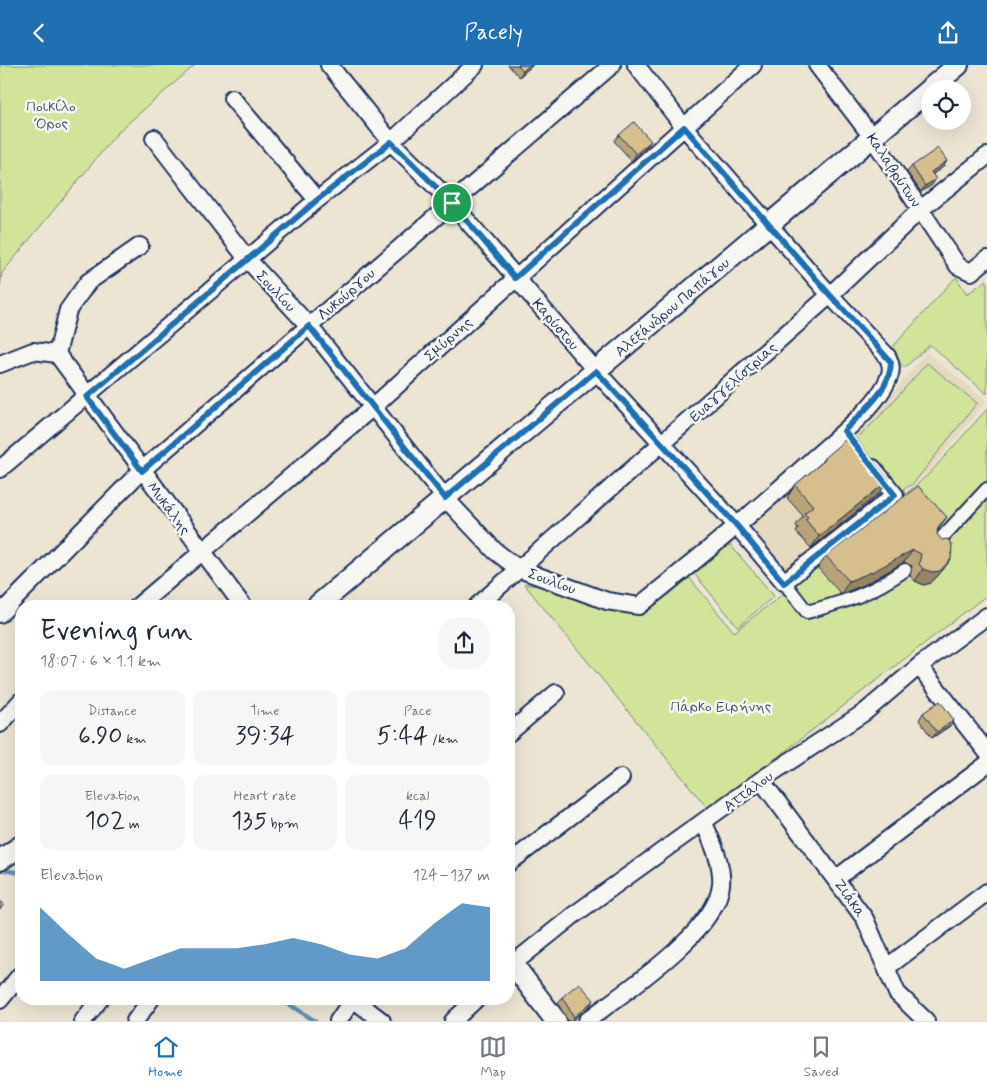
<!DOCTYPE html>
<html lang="en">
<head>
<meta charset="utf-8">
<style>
  body { margin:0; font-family:Mynerve,sans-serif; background:#f6f6f7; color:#1f2937; height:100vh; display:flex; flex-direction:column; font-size:19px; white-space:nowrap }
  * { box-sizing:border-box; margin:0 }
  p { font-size:16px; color:#747a83 }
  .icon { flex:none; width:28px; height:28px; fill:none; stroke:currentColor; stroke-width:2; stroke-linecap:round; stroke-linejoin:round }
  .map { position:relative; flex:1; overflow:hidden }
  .drawer { position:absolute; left:15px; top:535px; width:500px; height:405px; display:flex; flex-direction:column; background:#fff; border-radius:20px; box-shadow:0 5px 20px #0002 }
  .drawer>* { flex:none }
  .buttons { position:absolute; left:921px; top:15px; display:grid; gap:10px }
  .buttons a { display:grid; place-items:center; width:50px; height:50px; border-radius:50%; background:#fff; box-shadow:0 5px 20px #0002; font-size:25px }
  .pin { position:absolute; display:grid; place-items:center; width:42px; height:42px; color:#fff; margin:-21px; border:2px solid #fff; border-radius:50%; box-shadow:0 1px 5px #0007 }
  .round { display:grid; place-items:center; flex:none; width:52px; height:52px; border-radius:20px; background:#f6f6f7 }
  .summary { display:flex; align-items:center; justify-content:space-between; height:85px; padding:0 25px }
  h1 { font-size:28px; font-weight:600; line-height:38px }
  .stats { display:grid; grid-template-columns:repeat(3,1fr); gap:8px; height:85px; padding:5px 25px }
  .stats div { display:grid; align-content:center; border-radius:12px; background:#f6f6f7; text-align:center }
  .stats b { font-size:25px; font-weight:600 }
  .stats small { font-size:14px; font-weight:400 }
  .stats p { font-size:14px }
  .chart { height:140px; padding:10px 25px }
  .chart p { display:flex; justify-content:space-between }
  .chart svg { width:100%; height:90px; margin-top:5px; fill:#1f6fb2; opacity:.7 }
  header { display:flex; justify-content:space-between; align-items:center; height:65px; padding:0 25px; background:#1f6fb2; color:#fff; font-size:22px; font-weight:600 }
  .tab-bar { display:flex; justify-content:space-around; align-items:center; height:70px; border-top:1px solid #e0e1e3; background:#fff; font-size:14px; color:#747a83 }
  .tab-bar a { display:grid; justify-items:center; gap:2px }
  .tab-bar .selected { color:#1f6fb2 }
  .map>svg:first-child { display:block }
  .built { fill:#e5d9bf }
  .green { fill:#d1e499; stroke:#768a7c }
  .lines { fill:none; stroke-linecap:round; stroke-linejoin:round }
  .stream { stroke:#6591b9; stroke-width:4.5 }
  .pedestrian-casing { stroke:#1b2f5e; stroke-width:16 }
  .minor-casing { stroke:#1b2f5e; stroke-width:20 }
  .tertiary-casing { stroke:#1b2f5e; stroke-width:24 }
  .pedestrian { stroke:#f6f6f2; stroke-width:12 }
  .minor { stroke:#f6f6f2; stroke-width:16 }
  .tertiary { stroke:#f6f6f2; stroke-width:20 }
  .wall { fill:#b8a379; stroke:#1b2f5e }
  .shaded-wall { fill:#968563; stroke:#1b2f5e }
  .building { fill:#d6be8d; stroke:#1b2f5e }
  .route-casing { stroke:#fff; stroke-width:10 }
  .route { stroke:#1f6fb2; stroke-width:6 }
  .labels { text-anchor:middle; stroke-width:5; stroke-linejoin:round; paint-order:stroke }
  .park-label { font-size:15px; fill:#3f536a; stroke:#f6f6f2 }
  .street-label { font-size:15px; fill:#1b2f5e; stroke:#f6f6f2 }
</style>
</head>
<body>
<header><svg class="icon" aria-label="back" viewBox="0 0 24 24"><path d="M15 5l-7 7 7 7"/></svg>Pacely<svg class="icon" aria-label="share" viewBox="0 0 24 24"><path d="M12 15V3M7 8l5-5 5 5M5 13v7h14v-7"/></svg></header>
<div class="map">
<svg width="987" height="956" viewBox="0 0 987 956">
  <rect width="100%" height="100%" fill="#ece5d4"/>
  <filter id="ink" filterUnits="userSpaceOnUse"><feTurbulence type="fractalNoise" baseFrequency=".02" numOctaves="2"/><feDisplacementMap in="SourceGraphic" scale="10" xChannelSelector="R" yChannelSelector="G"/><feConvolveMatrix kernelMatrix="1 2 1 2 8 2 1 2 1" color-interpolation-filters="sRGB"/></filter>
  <g filter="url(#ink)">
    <path class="built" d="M926 287 987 336 928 408 788 513 743 460 881 343Z"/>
    <path class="green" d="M0 0H195L119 66 2 208 0 223Z
      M956 212 967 229 987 215V329L930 280 904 303 889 286Z
      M927 298 977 338 913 419 900 426 856 375 884 347Z
      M987 344V530L709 745 524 519 646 535 683 505 734 567 845 481 929 409Z
      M721 469 774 531 738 562 688 501Z"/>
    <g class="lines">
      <path class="stream" d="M4 805 21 808
        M281 934 315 956"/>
      <defs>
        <path id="pedestrian" d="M936 479 987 424
          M784 517 807 547C848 536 870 529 905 505"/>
        <path id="minor" d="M329 0 391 77 452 138 596 306 738 462 784 517 895 430 873 403
          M817 0 872 72 958 201 971 207 987 194
          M232 33 317 135
          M154 73 248 195 309 261 445 433 495 486 519 504 607 536 639 541C699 493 757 445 814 393 837 372 881 339 890 309 892 302 890 296 887 291L830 230 684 62 636 0
          M140 181 88 217 68 245 57 289 243 541
          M0 299 33 286 57 289
          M0 404 317 135 391 77 475 0
          M138 541 373 342 753 0
          M477 541 830 230 921 144 987 91
          M0 549 141 406 612 0
          M919 601 987 687
          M0 659 21 636
          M509 668 556 628
          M761 715 865 854 897 928 926 956
          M509 798 621 713
          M837 813 987 699
          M509 902 575 849 761 715 865 647 919 601 987 551
          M886 903 987 827
          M353 934 382 956
          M0 935 21 909
          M83 956 100 934
          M135 956 151 934
          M338 956 353 934
          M453 956 476 934
          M587 956C624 926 716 868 721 820 723 799 712 777 704 758"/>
        <path id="tertiary" d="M317 541 958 0
          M0 795 21 781
          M509 894 556 956"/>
      </defs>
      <use href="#pedestrian" class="pedestrian-casing"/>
      <use href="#minor" class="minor-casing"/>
      <use href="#tertiary" class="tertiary-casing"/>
      <use href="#pedestrian" class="pedestrian"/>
      <use href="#minor" class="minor"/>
      <use href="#tertiary" class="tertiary"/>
    </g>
    <path class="wall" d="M508 0H533L519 12Z
      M619 70 646 83 632 96 614 76Z
      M947 96 943 102 933 109 932 120 921 127 907 107 912 101Z
      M824 393 880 428 811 483 796 467 798 464 796 460 803 451 787 433 795 420 819 400Z
      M937 466V469L951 494 942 506 931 518 924 520 915 516 910 511 912 501 904 497 866 519 841 529 818 503 826 491Z
      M923 648 950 661 932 673 919 655Z
      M562 932 590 941 572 956H568L558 939Z"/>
    <path class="shaded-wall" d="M530 0H533L519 12 523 6Z
      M651 76 646 83 632 96 636 89Z
      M947 96 943 102 927 113 931 107Z
      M936 114 932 120 921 127 925 121Z
      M889 415 880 428 811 483 819 471Z
      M947 452 938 464 930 474 938 462Z
      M913 485 904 497 866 519 841 529 849 516Z
      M951 494 942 506 931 518 924 520 915 516 923 504Z
      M954 655 950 661 932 673 937 667Z
      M594 935 590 941 572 956H571L574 952Z"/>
    <path class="building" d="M518 0H530L523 6Z
      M634 57 651 76 636 89 619 70Z
      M938 83 947 96 931 107 936 114 925 121 912 101Z
      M852 369 889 415 819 471 805 454 808 452 804 448 813 441 795 420 825 395 824 393Z
      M918 421 947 452 938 462 937 469 942 475 948 474 952 481 951 494 940 506 932 507 923 504 919 499 921 489 913 485 874 506 849 516 826 491Z
      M940 636 954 655 937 667 923 648Z
      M0 836 4 839 0 845Z
      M579 918 594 935 574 952 562 932Z"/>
  </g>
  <g class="lines" filter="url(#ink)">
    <defs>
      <path id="route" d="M684 62 830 230 891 297C891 325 862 347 844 366L895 430 784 518 738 462 596 306 445 433 309 261 142 406 87 332 317 135 391 77 452 138 515 213Z"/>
    </defs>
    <use href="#route" class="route-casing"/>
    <use href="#route" class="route"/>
  </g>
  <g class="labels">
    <g class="park-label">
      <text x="51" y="46">Ποικίλο<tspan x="51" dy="17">Όρος</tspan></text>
      <text x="721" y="646">Πάρκο Ειρήνης</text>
    </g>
    <g class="street-label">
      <text transform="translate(894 105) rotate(56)" y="5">Καλαβρύτων</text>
      <text transform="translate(276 226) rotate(47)" y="5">Σουλίου</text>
      <text transform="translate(346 229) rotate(-41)" y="5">Λυκούργου</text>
      <text transform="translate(672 242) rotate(-40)" y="5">Αλεξάνδρου Παπάγου</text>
      <text transform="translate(556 259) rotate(49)" y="5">Καρύστου</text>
      <text transform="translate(448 274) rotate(-42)" y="5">Σμύρνης</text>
      <text transform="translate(733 317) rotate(-42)" y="5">Ευαγγελίστριας</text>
      <text transform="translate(169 443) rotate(53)" y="5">Μυκάλης</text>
      <text transform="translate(552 516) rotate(20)" y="5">Σουλίου</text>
      <text transform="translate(748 726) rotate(-36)" y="5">Αττάλου</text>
      <text transform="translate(850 833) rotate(55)" y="5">Ζιάκα</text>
    </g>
  </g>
</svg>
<div class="buttons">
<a><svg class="icon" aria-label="locate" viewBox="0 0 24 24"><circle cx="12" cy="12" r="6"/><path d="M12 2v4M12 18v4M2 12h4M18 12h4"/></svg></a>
</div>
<div class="pin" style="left:452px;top:138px;background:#1e9e55"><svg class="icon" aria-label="arrive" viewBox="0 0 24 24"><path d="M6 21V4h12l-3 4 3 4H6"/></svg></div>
<section class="drawer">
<div class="summary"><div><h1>Evening run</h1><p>18:07 · 6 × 1.1 km</p></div><a class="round"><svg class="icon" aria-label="share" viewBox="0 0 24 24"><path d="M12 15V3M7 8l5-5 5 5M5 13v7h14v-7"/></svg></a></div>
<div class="stats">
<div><p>Distance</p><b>6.90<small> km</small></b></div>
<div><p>Time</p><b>39:34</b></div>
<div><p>Pace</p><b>5:44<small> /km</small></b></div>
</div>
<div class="stats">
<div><p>Elevation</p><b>102<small> m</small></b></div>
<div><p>Heart rate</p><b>135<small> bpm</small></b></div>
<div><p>kcal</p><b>419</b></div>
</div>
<div class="chart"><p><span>Elevation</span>124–137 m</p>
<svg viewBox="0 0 160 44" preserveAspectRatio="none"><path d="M0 44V8L10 21L20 33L30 38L40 33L50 28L60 28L70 28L80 26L90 23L100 26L110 31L120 33L130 28L140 16L150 6L160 8V44z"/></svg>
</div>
</section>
</div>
<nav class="tab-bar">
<a class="selected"><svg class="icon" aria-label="home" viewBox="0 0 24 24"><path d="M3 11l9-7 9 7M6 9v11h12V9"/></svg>Home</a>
<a><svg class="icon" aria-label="map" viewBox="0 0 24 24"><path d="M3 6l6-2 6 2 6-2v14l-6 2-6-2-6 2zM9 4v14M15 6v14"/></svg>Map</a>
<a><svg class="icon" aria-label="saved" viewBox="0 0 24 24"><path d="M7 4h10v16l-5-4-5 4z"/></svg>Saved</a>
</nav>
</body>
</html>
